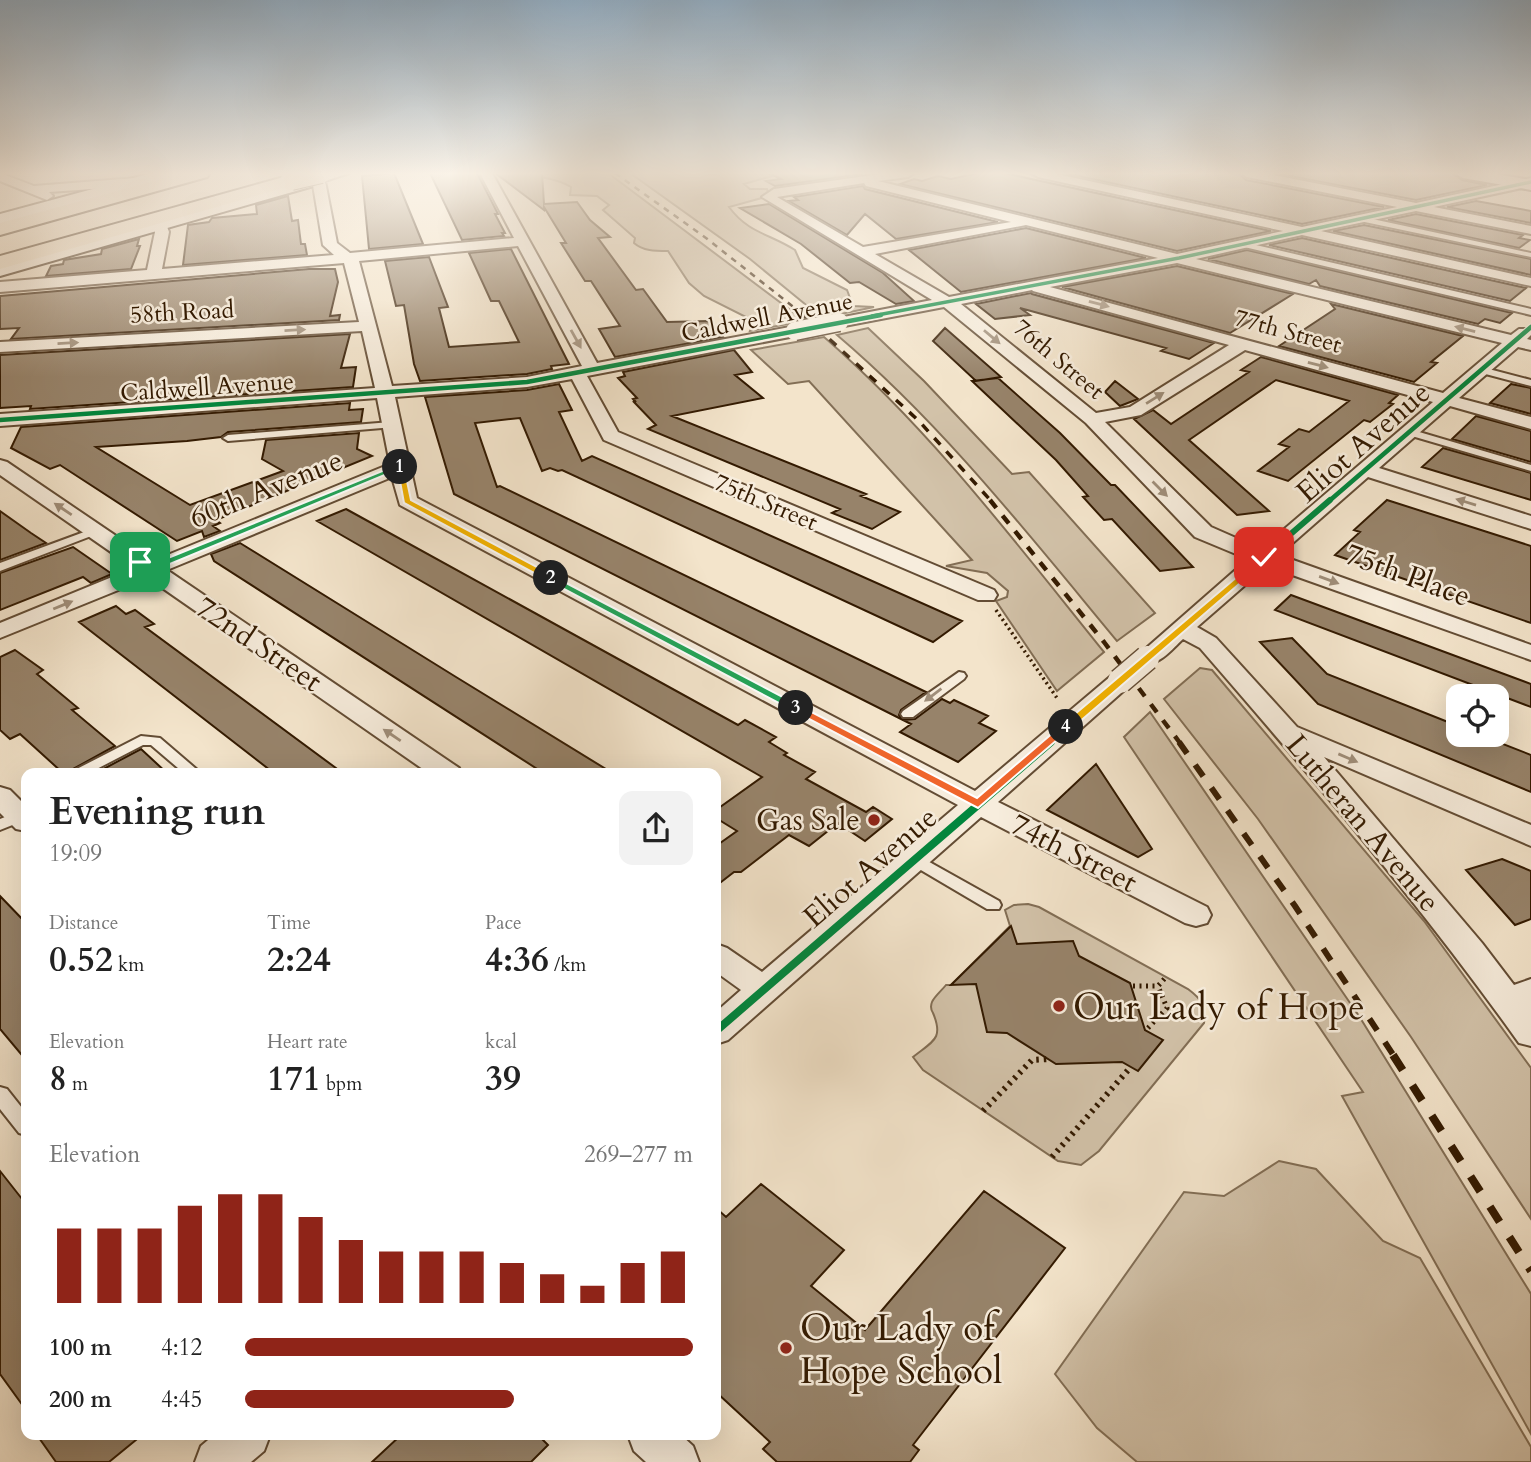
<!DOCTYPE html>
<html lang="en">
<head>
<meta charset="utf-8">
<style>
  body { margin:0; font-family:Cardo,serif; background:#f2f2f2; color:#222; height:100vh; display:flex; flex-direction:column; font-size:26px; white-space:nowrap }
  * { box-sizing:border-box; margin:0 }
  p { font-size:23px; color:#767676 }
  .icon { flex:none; width:38px; height:38px; fill:none; stroke:currentColor; stroke-width:2; stroke-linecap:round; stroke-linejoin:round }
  .map { position:relative; flex:1; overflow:hidden }
  .side { position:absolute; left:21px; top:768px; width:700px; height:672px; display:flex; flex-direction:column; background:#fff; border-radius:14px; box-shadow:0 7px 28px #0002 }
  .side>* { flex:none }
  .fabs { position:absolute; left:1446px; top:684px; display:grid; gap:14px }
  .fabs a { display:grid; place-items:center; width:63px; height:63px; border-radius:14px; background:#fff; box-shadow:0 7px 28px #0002; font-size:35px }
  .pin { position:absolute; display:grid; place-items:center; width:60px; height:60px; color:#fff; margin:-30px; border-radius:14px; box-shadow:0 4px 10px #0006 }
  .km { position:absolute; width:35px; height:35px; margin:-18px; border-radius:50%; background:#222; color:#fff; font-size:19px; line-height:35px; text-align:center }
  .round { display:grid; place-items:center; flex:none; width:74px; height:74px; border-radius:14px; background:#f2f2f2 }
  .head { display:flex; align-items:center; justify-content:space-between; height:119px; padding:0 28px }
  h1 { font-size:38px; font-weight:800; line-height:52px }
  .metrics { display:grid; grid-template-columns:repeat(3,1fr); gap:10px; height:119px; padding:7px 28px }
  .metrics div { display:grid; align-content:center }
  .metrics b { font-size:35px; font-weight:800 }
  .metrics small { font-size:19px; font-weight:400 }
  .metrics p { font-size:19px }
  .chart { height:196px; padding:14px 28px }
  .chart p { display:flex; justify-content:space-between }
  .chart svg { width:100%; height:126px; margin-top:7px; stroke:#8f2418; stroke-width:6 }
  ul { padding:0 28px; list-style:none; font-size:23px }
  li { display:grid; grid-template-columns:112px 84px 1fr; align-items:center; height:52px }
  li i { height:18px; border-radius:9px; background:#8f2418 }
  .map>svg:first-child { display:block }
  .green { fill:#d2c2a9; stroke:#826e55; stroke-width:2 }
  .building { fill:#97836a; stroke:#331a01; stroke-width:2 }
  .lines { fill:none; stroke-linecap:round; stroke-linejoin:round }
  .lane-casing { stroke:#634c34; stroke-width:4 }
  .street-casing { stroke:#634c34; stroke-width:4 }
  .secondary-casing { stroke:#331a01; stroke-width:4 }
  .highway-casing { stroke:#331a01; stroke-width:4 }
  .path-far2 { stroke:#331a01; stroke-width:3.5; stroke-dasharray:2 3.5; stroke-linecap:butt }
  .path-far1 { stroke:#331a01; stroke-width:5; stroke-dasharray:2 4.5; stroke-linecap:butt }
  .path { stroke:#331a01; stroke-width:6; stroke-dasharray:2.5 5; stroke-linecap:butt }
  .lane { fill:#f7eddd; fill-rule:evenodd }
  .street { fill:#f7eddd; fill-rule:evenodd }
  .secondary { fill:#f7eddd; fill-rule:evenodd }
  .highway { fill:#f3e4cb; fill-rule:evenodd }
  .rail-far4 { stroke:#331a01; stroke-width:2.5; stroke-dasharray:6 6; stroke-linecap:butt }
  .rail-far3 { stroke:#331a01; stroke-width:3.5; stroke-dasharray:9 9; stroke-linecap:butt }
  .rail-far2 { stroke:#331a01; stroke-width:4.5; stroke-dasharray:10 10; stroke-linecap:butt }
  .rail-far1 { stroke:#331a01; stroke-width:6; stroke-dasharray:14 14; stroke-linecap:butt }
  .rail { stroke:#331a01; stroke-width:8; stroke-dasharray:18 18; stroke-linecap:butt }
  .street-bridge-far1-casing { stroke:#634c34; stroke-width:21; stroke-linecap:butt }
  .street-bridge-casing { stroke:#634c34; stroke-width:27; stroke-linecap:butt }
  .highway-bridge-casing { stroke:#331a01; stroke-width:22; stroke-linecap:butt }
  .street-bridge-far1 { stroke:#f7eddd; stroke-width:18 }
  .street-bridge { stroke:#f7eddd; stroke-width:24 }
  .highway-bridge { stroke:#f3e4cb; stroke-width:20 }
  .cycleway-far3-casing { stroke:#f7eddd; stroke-width:6 }
  .cycleway-far2-casing { stroke:#f7eddd; stroke-width:7 }
  .cycleway-far1-casing { stroke:#f7eddd; stroke-width:10 }
  .cycleway-casing { stroke:#f7eddd; stroke-width:12 }
  .cycleway-far3 { stroke:#00873e; stroke-width:3.5 }
  .cycleway-far2 { stroke:#00873e; stroke-width:4.5 }
  .cycleway-far1 { stroke:#00873e; stroke-width:6 }
  .cycleway { stroke:#00873e; stroke-width:8 }
  .oneway { fill:#9f8e7a }
  .split-1 { fill:#22a559; stroke:#fff; stroke-width:2 }
  .split-2 { fill:#f5b400; stroke:#fff; stroke-width:2 }
  .split-3 { fill:#22a559; stroke:#fff; stroke-width:2 }
  .split-4 { fill:#f0652b; stroke:#fff; stroke-width:2 }
  .split-5 { fill:#f5b400; stroke:#fff; stroke-width:2 }
  .poi-dot { fill:#8f2418; stroke:#f7eddd; stroke-width:2.5 }
  .labels { text-anchor:middle; stroke-width:5; stroke-linejoin:round; paint-order:stroke }
  .far-street-label { font-size:24px; fill:#331a01; stroke:#f7eddd }
  .street-label { font-size:30px; fill:#331a01; stroke:#f7eddd }
  .poi-label { font-size:30px; fill:#331a01; stroke:#f7eddd; text-anchor:end }
  .near-poi-label { font-size:37px; fill:#331a01; stroke:#f7eddd; text-anchor:start }
</style>
</head>
<body>
<div class="map">
<svg width="1531" height="1462" viewBox="0 0 1531 1462">
  <rect width="100%" height="100%" fill="#f3e4cb"/>
  <filter id="stains"><feTurbulence type="fractalNoise" baseFrequency=".00286" numOctaves="4"/><feColorMatrix values="0 0 0 0 .2 0 0 0 0 .09 0 0 0 0 .02 0 0 0 .5 -.17"/></filter>
  <radialGradient id="worn" r=".72"><stop offset=".6" stop-color="#630" stop-opacity="0"/><stop offset="1" stop-color="#630" stop-opacity=".3"/></radialGradient>
  <path class="green" d="M525 173H608L805 321 750 331 753 324 750 319 704 296 689 283 668 251C655 251 643 251 634 243L635 238 603 210 609 205 597 196 570 195 571 187C557 178 541 178 525 173Z
    M630 173 779 174 744 184 750 189H767L769 196 729 207C748 233 770 234 795 250L803 268 847 290 853 306 874 307 822 318 750 259Z
    M868 328 924 381 1012 474 1029 472 1155 613 1117 641C1029 535 943 425 837 335Z
    M824 337C930 429 1016 543 1104 652L1057 691 996 601 1007 597 1008 591 987 573 946 566 972 560 809 381 788 384 751 350Z
    M1200 668 1212 670 1424 921 1531 1068V1219L1411 1037 1258 819 1164 699Z
    M1150 712 1359 1016 1531 1294V1434L1342 1096 1363 1092 1124 737Z
    M1028 904 1039 907 1188 989C1201 999 1207 1005 1204 1023L1099 1151 1081 1165 1058 1161 923 1070 913 1057C933 1041 944 1039 933 1013 931 1010 930 1007 932 1002 934 997 942 990 946 985H951L1010 926 1005 910 1014 905Z
    M1279 1161 1316 1169 1383 1241 1420 1258 1531 1447V1462H1137L1097 1428 1055 1374 1184 1192 1224 1196Z"/>
  <path class="building" d="M394 173 423 244 369 249 362 176Z
    M430 173H477L498 214H495L505 233H502L504 236 462 240Z
    M495 173H542L544 204 577 202 590 220 610 237 598 238 636 290 643 289 667 322 708 321 723 337 615 357 599 329 620 326 591 281H585L561 243H566L544 207V210Z
    M769 173H860L863 174 775 186 766 181 781 179Z
    M978 173H1004L1271 231 1177 251 900 184 914 179 922 181 938 176 951 179Z
    M1073 173H1239L1246 180 1384 207 1302 224 1069 174Z
    M1274 173H1452L1462 180 1487 185 1416 200Z
    M863 186 865 189 998 222 896 239 865 214 847 235 789 201 798 200 794 197Z
    M288 196 292 221 298 220 301 244H305L307 255 183 265 188 225 209 222 212 218 257 214 256 205Z
    M1476 201 1531 211V223L1447 207Z
    M769 204 883 273 914 301 896 304 859 282 850 283 801 244 740 208Z
    M1416 214 1523 235 1519 238 1530 240 1519 248 1388 220Z
    M1364 225 1531 259V275L1333 231Z
    M1026 228 1146 258 961 292 909 250Z
    M1302 238 1526 288 1510 301 1269 245Z
    M139 239 137 246H140L131 269 46 276 51 266 63 264 64 260 101 254 102 249Z
    M511 249 569 364 551 366 552 369 527 374 420 381 414 364 404 305 396 306 385 261 429 257 448 307 439 308 449 347 519 342 499 301H491L469 253Z
    M1247 250 1512 313 1500 323 1485 319 1478 324 1320 286 1316 280 1309 284 1208 259Z
    M1177 266 1293 294 1230 333 1062 287Z
    M309 269H335L338 282 330 316 340 315 339 320 11 339 19 328 0 329V296Z
    M1031 293 1032 294 1214 343 1189 359 1161 351 1166 348 1020 308 1030 315 995 319 976 304Z
    M1331 304 1463 336 1431 362 1437 363 1414 382 1279 346 1335 309Z
    M945 328 1001 377 976 381 933 341Z
    M350 334 341 368 356 367 353 387 30 409 31 406 0 408V355Z
    M734 350 752 372 735 375 763 398 672 416 866 494 861 496 900 512 872 529 832 513 840 509 648 429 656 425 633 401 636 402 633 399 637 398 618 378 625 376 623 372Z
    M1261 357 1398 395 1389 403 1393 404 1370 422 1364 420 1288 481 1258 471 1289 447 1279 444 1299 429 1309 432 1349 401 1276 380 1189 440 1269 511 1237 515 1134 419 1153 410 1171 424 1249 372 1241 370Z
    M998 378 1060 433 1111 485H1115L1193 567 1160 571 1112 519 1104 520 1083 497 1088 496 1056 460 972 381Z
    M1115 381 1138 399 1120 406 1105 392Z
    M559 384 572 410 559 412 582 461 592 456 962 621 933 642 562 470 558 471 550 468 542 471 520 418 475 423 497 487 500 486 926 692 901 710 899 715 903 720 915 719 942 699 950 703 954 700 988 716 979 723 996 731 958 762 900 732 911 724 454 494 425 397 527 390Z
    M1511 384 1531 388V414L1490 403Z
    M350 403 349 410 363 409 361 422 228 432 221 437 187 441 96 447 190 505 283 471 262 459 266 440 359 433 357 449 372 456 216 520 220 523 213 526 220 531 204 537 202 531 177 541 60 465 50 469 11 448 21 427Z
    M1476 416 1531 431V462L1452 439Z
    M1443 448 1531 473V500L1422 467Z
    M1387 500 1531 546V623L1335 555 1360 532 1354 530Z
    M346 509 738 725 745 720 776 737 769 742 787 753 784 755 815 772 806 779 866 812 873 807 892 819 865 841 838 823 809 846 789 835 741 872H734L716 886V846L737 831 716 818V810L762 777 317 521Z
    M0 511 31 533 46 543 0 560Z
    M240 543 456 677 614 774H545L214 561 211 554Z
    M73 547 112 574 91 583 83 577 0 610V573Z
    M1291 595 1531 684V707L1275 610Z
    M116 606 126 614 135 610 154 624 145 627 344 774H275L79 622Z
    M1292 638 1327 674 1458 726V735H1480L1531 755V792L1318 704 1260 642Z
    M15 650 43 670 37 674 78 708 72 710 115 746 64 774 20 734 10 739 0 730V657Z
    M141 749 168 774H94Z
    M1096 764 1152 849 1138 857 1047 810Z
    M1502 859 1531 871V919L1515 925 1466 870Z
    M0 896 26 923V1060L0 1029Z
    M1011 926 1017 944 1073 941 1079 956 1130 983 1145 1030 1163 1040 1138 1071 1122 1062 1056 1064 1007 1033 987 1032 976 984 951 985Z
    M0 1171 26 1204V1410L0 1374Z
    M761 1184 844 1250 811 1286 865 1330 984 1191 1065 1248 913 1445 919 1450 910 1462H777L763 1449 770 1442 716 1392V1208L726 1217Z
    M37 1435H142L109 1462H56Z
    M401 1435H538L548 1445 531 1462H372Z"/>
  <g class="lines">
    <defs>
      <path id="lane" d="M1363 217 1531 253V257L1360 221Z
        M1243 242 1531 309V315L1240 246V242Z
        M1481 367 1531 380V386L1478 372V368Z
        M391 422 394 423V427L228 441 223 438 228 435Z
        M1409 429 1531 465V471L1405 434 1404 432Z
        M95 528 101 531 99 533 0 571V563Z
        M959 672 964 673 966 676 964 679 913 717H903L901 714 903 711Z
        M141 736 160 738 202 774H185L151 745H143L87 774H67Z
        M20 811 26 814 25 820 0 830V819Z
        M915 854 999 901 1001 905 999 909H987L909 863 907 859 909 855Z
        M0 1087 7 1089 26 1113V1135L19 1133 0 1109Z"/>
      <path id="street" d="M0 173 34 186 135 178 141 182 135 186 49 192 53 196 47 200 0 181Z
        M330 173H349L325 181 337 243 350 253 514 238 480 173H492L597 363 795 326 801 328 803 331 801 334 795 336 587 376 618 432 994 590 997 595 994 600H978L604 440 572 379 527 387 395 397 417 498 975 791 1111 676 1120 674 1129 676 1132 681 1129 686 998 802 1207 907 1211 915 1207 923 1196 926 1185 923 981 817 728 1040 716 1044V1012L741 990 716 972V944L727 948 762 972 958 805 400 505 392 477 167 570 459 768 462 774H430L148 578 0 638V623L134 568 0 475V460L7 462 153 561 390 464 377 398 0 426V414L375 388 362 331 0 352V342L359 322 344 263 0 292V282L147 270 155 232 153 224 160 220 165 221 169 232 162 269 334 255 323 245 312 179ZM518 246 582 366 527 377 392 386 359 261Z
        M887 173H914L908 177 878 181 1177 254 1283 231 1038 177 1032 173H1052L1302 227 1397 207 1247 177 1241 173H1263L1416 203 1531 178V186L1434 207 1531 226V234L1416 211 1321 231 1531 278V286L1302 235 1196 259 1511 335 1519 329H1531V335L1527 339 1531 340V350L1518 347 1459 398 1531 417V429L1450 406 1379 468 1531 516V529L1368 477 1279 555 1531 645V660L1267 566 1197 627 1216 638 1297 727 1531 825V846L1324 757 1482 943 1514 985 1531 979V1046L1519 1043C1420 904 1311 776 1200 648L1183 639C1170 651 1158 668 1138 663L1135 658 1248 559 1195 537 1086 423 944 307 839 327 833 325 831 322 833 319 932 300 762 197 774 189ZM864 183 866 186 1011 222 863 247 777 197ZM1026 225 1158 258 949 297 875 254ZM1177 263 1502 343 1443 393 1050 287ZM1032 290 1033 291 1229 345 1130 407 1096 413 961 304ZM1245 350 1433 402 1261 549 1211 527 1105 422 1141 415Z
        M0 787 10 790 26 806V831L16 829 0 813Z
        M214 1435H270L264 1451 251 1462H195L201 1446Z
        M628 1435H681L693 1446 699 1462H646L634 1451Z"/>
      <path id="secondary" d="M152 173H179L176 177 0 226V214Z
        M309 173H327L324 183 0 276V263L309 176Z
        M1454 173H1491L1531 180V190L1463 178Z"/>
      <path id="highway" d="M183 173H210L207 177 0 235V223Z
        M291 175 297 176 300 180 297 184 0 269V256Z"/>
    </defs>
    <use href="#lane" class="lane-casing"/>
    <use href="#street" class="street-casing"/>
    <use href="#secondary" class="secondary-casing"/>
    <use href="#highway" class="highway-casing"/>
    <path class="path-far2" d="M996 610 1057 698"/>
    <path class="path-far1" d="M1133 986H1158L1166 977
      M1148 1028 1167 1008 1158 986"/>
    <path class="path" d="M983 1111 1032 1060 1049 1059
      M1052 1157 1129 1069"/>
    <use href="#lane" class="lane"/>
    <use href="#street" class="street"/>
    <use href="#secondary" class="secondary"/>
    <use href="#highway" class="highway"/>
    <path class="rail-far4" d="M615 173 706 238 805 316"/>
    <path class="rail-far3" d="M803 315 919 421 992 502"/>
    <path class="rail-far2" d="M990 500 1104 642 1180 743"/>
    <path class="rail-far1" d="M1179 742 1295 906 1394 1056"/>
    <path class="rail" d="M1393 1055 1531 1271"/>
    <defs>
      <path id="street-bridge-far1" d="M795 331 839 322"/>
      <path id="street-bridge" d="M1120 681 1147 658"/>
      <path id="highway-bridge" d="M291 180 321 173"/>
    </defs>
    <use href="#street-bridge-far1" class="street-bridge-far1-casing"/>
    <use href="#street-bridge" class="street-bridge-casing"/>
    <use href="#highway-bridge" class="highway-bridge-casing"/>
    <use href="#street-bridge-far1" class="street-bridge-far1"/>
    <use href="#street-bridge" class="street-bridge"/>
    <use href="#highway-bridge" class="highway-bridge"/>
    <defs>
      <path id="cycleway-far3" d="M872 316 1179 258 1531 182"/>
      <path id="cycleway-far2" d="M0 420 527 382 881 315
        M1328 502 1531 327"/>
      <path id="cycleway-far1" d="M1049 743 1330 500"/>
      <path id="cycleway" d="M716 1031 1051 742"/>
    </defs>
    <use href="#cycleway-far3" class="cycleway-far3-casing"/>
    <use href="#cycleway-far2" class="cycleway-far2-casing"/>
    <use href="#cycleway-far1" class="cycleway-far1-casing"/>
    <use href="#cycleway" class="cycleway-casing"/>
    <use href="#cycleway-far3" class="cycleway-far3"/>
    <use href="#cycleway-far2" class="cycleway-far2"/>
    <use href="#cycleway-far1" class="cycleway-far1"/>
    <use href="#cycleway" class="cycleway"/>
  </g>
  <defs><path id="oneway-solid" d="M-6-.8H1V-3.2L6.5 0L1 3.2V.8H-6Z" transform="scale(1.75)"/></defs>
  <g class="oneway">
    <use href="#oneway-solid" transform="translate(1099 304) rotate(15)"/>
    <use href="#oneway-solid" transform="translate(1465 329) rotate(-166)"/>
    <use href="#oneway-solid" transform="translate(295 330) rotate(-3)"/>
    <use href="#oneway-solid" transform="translate(992 337) rotate(40)"/>
    <use href="#oneway-solid" transform="translate(576 339) rotate(61)"/>
    <use href="#oneway-solid" transform="translate(68 343) rotate(-3)"/>
    <use href="#oneway-solid" transform="translate(1318 365) rotate(15)"/>
    <use href="#oneway-solid" transform="translate(1155 398) rotate(-32)"/>
    <use href="#oneway-solid" transform="translate(1160 489) rotate(45)"/>
    <use href="#oneway-solid" transform="translate(1466 502) rotate(-163)"/>
    <use href="#oneway-solid" transform="translate(63 509) rotate(-146)"/>
    <use href="#oneway-solid" transform="translate(1329 580) rotate(20)"/>
    <use href="#oneway-solid" transform="translate(63 605) rotate(-22)"/>
    <use href="#oneway-solid" transform="translate(933 695) rotate(143)"/>
    <use href="#oneway-solid" transform="translate(392 735) rotate(-146)"/>
    <use href="#oneway-solid" transform="translate(1348 758) rotate(23)"/>
  </g>
  <linearGradient id="sky" x2="0" y2="1"><stop stop-color="#92acc1"/><stop offset="0.46" stop-color="#faf3e8"/><stop offset="1" stop-color="#faf3e8" stop-opacity="0"/></linearGradient>
  <rect width="1531" height="377" fill="url(#sky)"/>
  <path class="split-1" d="M397 465 404 467 153 571H147L135 562 140 559 151 565Z"/>
  <path class="split-2" d="M397 465 404 467 411 500 554 576V580H547L404 503Z"/>
  <path class="split-3" d="M551 575 800 706 802 708 792 710 547 580 546 578Z"/>
  <path class="split-4" d="M792 706H800L977 798 1062 725 1072 727 978 808 792 710Z"/>
  <path class="split-5" d="M1264 554 1268 555V559L1070 730H1062V725Z"/>
  <g class="poi-dot">
    <circle cx="874" cy="820" r="7"/>
    <circle cx="1059" cy="1006" r="7"/>
    <circle cx="786" cy="1348" r="7"/>
  </g>
  <g class="labels">
    <g class="far-street-label">
      <text transform="translate(182 312) rotate(-3)" y="8">58th Road</text>
      <text transform="translate(767 317) rotate(-11)" y="8">Caldwell Avenue</text>
      <text transform="translate(1288 331) rotate(15)" y="8">77th Street</text>
      <text transform="translate(1059 359) rotate(40)" y="8">76th Street</text>
      <text transform="translate(207 387) rotate(-4)" y="8">Caldwell Avenue</text>
      <text transform="translate(766 502) rotate(23)" y="8">75th Street</text>
    </g>
    <g class="street-label">
      <text transform="translate(1363 442) rotate(-41)" y="10">Eliot Avenue</text>
      <text transform="translate(266 489) rotate(-22)" y="10">60th Avenue</text>
      <text transform="translate(1408 575) rotate(20)" y="10">75th Place</text>
      <text transform="translate(259 644) rotate(34)" y="10">72nd Street</text>
      <text transform="translate(1363 823) rotate(50)" y="10">Lutheran Avenue</text>
      <text transform="translate(1074 853) rotate(27)" y="10">74th Street</text>
      <text transform="translate(870 867) rotate(-41)" y="10">Eliot Avenue</text>
    </g>
    <g class="poi-label">
      <text x="860" y="830">Gas Sale</text>
    </g>
    <g class="near-poi-label">
      <text x="1073" y="1019">Our Lady of Hope</text>
      <text x="800" y="1340">Our Lady of<tspan x="800" dy="43">Hope School</tspan></text>
    </g>
  </g>
  <rect width="100%" height="100%" filter="url(#stains)"/>
  <rect width="100%" height="100%" fill="url(#worn)"/>
</svg>
<div class="fabs">
<a><svg class="icon" aria-label="locate" viewBox="0 0 24 24"><circle cx="12" cy="12" r="6"/><path d="M12 2v4M12 18v4M2 12h4M18 12h4"/></svg></a>
</div>
<div class="pin" style="left:140px;top:562px;background:#1e9e55"><svg class="icon" aria-label="arrive" viewBox="0 0 24 24"><path d="M6 21V4h12l-3 4 3 4H6"/></svg></div>
<div class="pin" style="left:1264px;top:557px;background:#d93025"><svg class="icon" aria-label="check" viewBox="0 0 24 24"><path d="M5 12l5 5 9-10"/></svg></div>
<b class="km" style="left:400px;top:467px">1</b>
<b class="km" style="left:551px;top:578px">2</b>
<b class="km" style="left:796px;top:708px">3</b>
<b class="km" style="left:1066px;top:727px">4</b>
<section class="side">
<div class="head"><div><h1>Evening run</h1><p>19:09</p></div><a class="round"><svg class="icon" aria-label="share" viewBox="0 0 24 24"><path d="M12 15V3M7 8l5-5 5 5M5 13v7h14v-7"/></svg></a></div>
<div class="metrics">
<div><p>Distance</p><b>0.52<small> km</small></b></div>
<div><p>Time</p><b>2:24</b></div>
<div><p>Pace</p><b>4:36<small> /km</small></b></div>
</div>
<div class="metrics">
<div><p>Elevation</p><b>8<small> m</small></b></div>
<div><p>Heart rate</p><b>171<small> bpm</small></b></div>
<div><p>kcal</p><b>39</b></div>
</div>
<div class="chart"><p><span>Elevation</span>269–277 m</p>
<svg viewBox="0 0 160 44" preserveAspectRatio="none"><path d="M5 44V18M15 44V18M25 44V18M35 44V10M45 44V6M55 44V6M65 44V14M75 44V22M85 44V26M95 44V26M105 44V26M115 44V30M125 44V34M135 44V38M145 44V30M155 44V26"/></svg>
</div>
<ul>
<li><b>100 m</b>4:12<i style="width:100%"></i></li>
<li><b>200 m</b>4:45<i style="width:60%"></i></li>
</ul>
</section>
</div>
</body>
</html>
